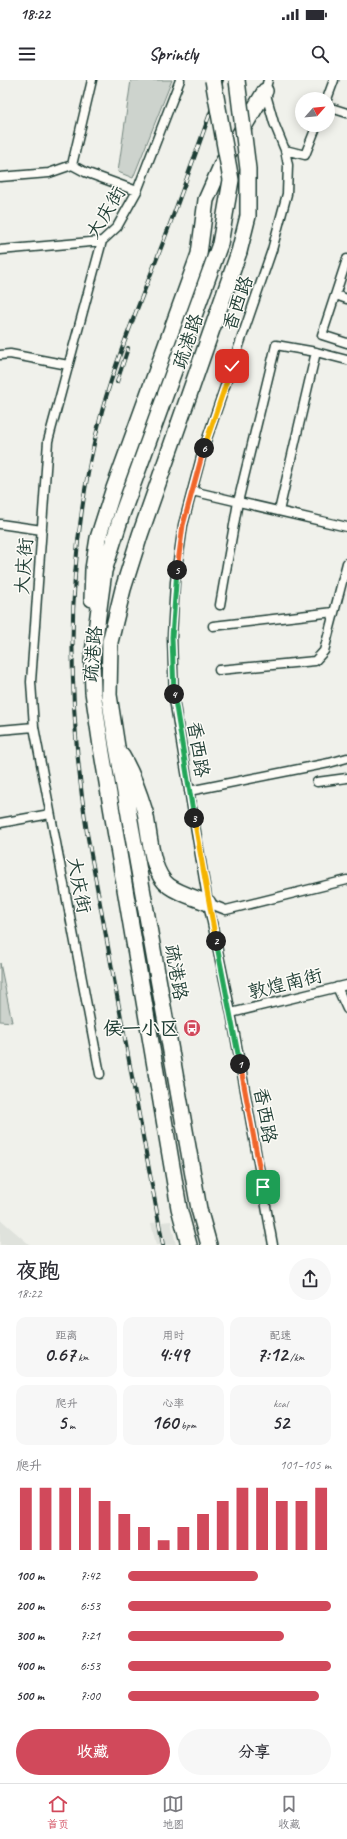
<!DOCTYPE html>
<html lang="zh">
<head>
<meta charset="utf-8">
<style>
  body { margin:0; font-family:Caveat,"LXGW WenKai TC",sans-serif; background:#f7f7f7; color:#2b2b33; height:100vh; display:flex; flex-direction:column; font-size:15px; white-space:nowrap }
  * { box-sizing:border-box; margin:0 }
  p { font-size:13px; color:#7c7c81 }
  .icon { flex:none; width:22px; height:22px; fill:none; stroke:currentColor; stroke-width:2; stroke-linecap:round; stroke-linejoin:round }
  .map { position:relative; height:1165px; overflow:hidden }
  .side { display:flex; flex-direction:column; background:#fff; flex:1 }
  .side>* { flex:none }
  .needle { width:26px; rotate:63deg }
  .buttons { position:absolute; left:295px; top:12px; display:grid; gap:8px }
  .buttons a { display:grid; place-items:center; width:40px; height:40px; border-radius:50%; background:#fff; box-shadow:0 2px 10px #0003; font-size:20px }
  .pin { position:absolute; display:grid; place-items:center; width:34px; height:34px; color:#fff; margin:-17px; border-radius:8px; box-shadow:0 2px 6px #0006 }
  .km { position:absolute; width:20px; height:20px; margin:-10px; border-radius:50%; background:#222; color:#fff; font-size:11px; line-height:20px; text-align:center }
  .round { display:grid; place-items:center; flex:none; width:42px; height:42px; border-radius:21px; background:#f7f7f7 }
  .summary { display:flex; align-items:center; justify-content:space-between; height:68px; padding:0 16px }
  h1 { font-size:22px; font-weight:700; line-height:30px }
  .figures { display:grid; grid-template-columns:repeat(3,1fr); gap:6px; height:68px; padding:4px 16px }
  .figures div { display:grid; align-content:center; border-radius:10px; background:#f7f7f7; text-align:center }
  .figures b { font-size:20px; font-weight:700 }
  .figures small { font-size:11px; font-weight:400 }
  .figures p { font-size:11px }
  .chart { height:112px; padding:8px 16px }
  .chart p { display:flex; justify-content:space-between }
  .chart svg { width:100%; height:72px; margin-top:4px; stroke:#d1495b; stroke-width:6 }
  .primary-button { display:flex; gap:8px; margin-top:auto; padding:8px 16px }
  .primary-button a { flex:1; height:46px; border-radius:24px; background:#d1495b; color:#fff; font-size:16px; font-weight:700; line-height:46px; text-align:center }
  .primary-button a+a { background:#f7f7f7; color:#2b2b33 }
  ul { padding:0 16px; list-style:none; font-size:13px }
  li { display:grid; grid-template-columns:64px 48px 1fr; align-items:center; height:30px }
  li i { height:10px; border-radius:5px; background:#d1495b }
  .status { display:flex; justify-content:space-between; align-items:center; height:28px; padding:0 20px; background:#fff; direction:ltr }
  .status svg { height:11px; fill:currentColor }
  header { display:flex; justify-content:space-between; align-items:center; height:52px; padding:0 16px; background:#fff; font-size:18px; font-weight:700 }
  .dock { display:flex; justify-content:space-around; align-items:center; height:56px; border-top:1px solid #e1e1e2; background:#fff; font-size:11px; color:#7c7c81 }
  .dock a { display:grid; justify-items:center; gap:2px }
  .dock .current { color:#d1495b }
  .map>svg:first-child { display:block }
  .built { fill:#dfe2dc }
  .green { fill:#cdd3cd; stroke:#768880 }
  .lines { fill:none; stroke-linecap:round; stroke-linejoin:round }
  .street-casing { stroke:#1f3d34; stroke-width:11 }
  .highway-casing { stroke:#1f3d34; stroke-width:18 }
  .street { stroke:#fdfcf7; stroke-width:8 }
  .highway { stroke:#fdfcf7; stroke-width:15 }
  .rail-casing { stroke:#1f3d34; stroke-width:4 }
  .rail { stroke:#fdfcf7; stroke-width:2.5; stroke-dasharray:8; stroke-linecap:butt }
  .highway-bridge-casing { stroke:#1f3d34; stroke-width:18; stroke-linecap:butt }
  .highway-bridge { stroke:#fdfcf7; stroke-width:15 }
  .split-1-casing { stroke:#fff; stroke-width:8 }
  .split-2-casing { stroke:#fff; stroke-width:8 }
  .split-3-casing { stroke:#fff; stroke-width:8 }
  .split-4-casing { stroke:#fff; stroke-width:8 }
  .split-5-casing { stroke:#fff; stroke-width:8 }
  .split-6-casing { stroke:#fff; stroke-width:8 }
  .split-7-casing { stroke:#fff; stroke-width:8 }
  .split-1 { stroke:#f0652b; stroke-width:5 }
  .split-2 { stroke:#22a559; stroke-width:5 }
  .split-3 { stroke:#f5b400; stroke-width:5 }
  .split-4 { stroke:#22a559; stroke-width:5 }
  .split-5 { stroke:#22a559; stroke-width:5 }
  .split-6 { stroke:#f0652b; stroke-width:5 }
  .split-7 { stroke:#f5b400; stroke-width:5 }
  .labels { text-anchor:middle; stroke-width:3; stroke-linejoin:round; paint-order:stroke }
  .street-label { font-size:19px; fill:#1f3d34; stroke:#fdfcf7 }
  .poi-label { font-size:19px; font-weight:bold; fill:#1f3d34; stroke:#fdfcf7; text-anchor:end }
</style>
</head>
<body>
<div class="status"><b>18:22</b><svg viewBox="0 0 49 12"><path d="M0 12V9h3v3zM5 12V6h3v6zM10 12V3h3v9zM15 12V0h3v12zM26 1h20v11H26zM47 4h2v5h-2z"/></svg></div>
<header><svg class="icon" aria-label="menu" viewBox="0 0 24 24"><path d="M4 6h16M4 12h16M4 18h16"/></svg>Sprintly<svg class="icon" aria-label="search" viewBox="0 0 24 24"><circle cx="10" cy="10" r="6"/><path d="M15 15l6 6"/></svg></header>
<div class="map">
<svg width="347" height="1165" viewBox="0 0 347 1165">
  <rect width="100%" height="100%" fill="#f0f1eb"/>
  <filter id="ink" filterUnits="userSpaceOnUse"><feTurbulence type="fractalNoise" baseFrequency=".025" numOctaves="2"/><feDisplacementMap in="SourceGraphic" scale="8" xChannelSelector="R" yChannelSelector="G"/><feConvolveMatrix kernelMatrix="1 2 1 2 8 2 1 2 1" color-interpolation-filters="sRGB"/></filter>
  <g filter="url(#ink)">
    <path class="built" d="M0 1139 30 1165H0Z
      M171 1141 176 1165H156L151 1143Z"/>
    <path class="green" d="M131 0H172L133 98 118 92Z
      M0 883 12 942 0 941Z"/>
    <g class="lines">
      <defs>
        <path id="street" d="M268 0 265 11 274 43 285 70 288 85 287 114 272 170 203 370 183 445 175 502 172 557 174 619 182 668 208 823 231 933 273 1165
          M327 19 334 0
          M328 27 347 33
          M285 70 305 75 317 45
          M72 85 92 0
          M0 97 49 93 72 85 85 92 137 111
          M0 170 102 161
          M347 179 322 255 347 263
          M336 215 347 219
          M0 275 10 274 68 285
          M192 411 347 447
          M279 431 316 272
          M0 444 42 450
          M220 525 238 422 276 265 316 272 347 280
          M213 546 334 532
          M219 590 315 581 324 571 347 483
          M0 650 34 647
          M317 702 347 698
          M189 711 329 683 347 678
          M0 743 50 734
          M208 823 226 830 347 800
          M337 907 347 929
          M231 933 347 905
          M100 994 34 647 31 602 48 361 102 161 117 147 137 111 180 0"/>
        <path id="highway" d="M92 519 93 489 98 458 113 411 199 174 206 120 222 84 265 11
          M122 676C132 693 139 712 145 732 150 753 150 792 169 806 180 814 196 818 208 823
          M189 1165 179 1128 102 673 93 612 92 580 104 491 121 437 220 164
          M209 1165 199 1129 117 667 109 615 110 562 123 509 140 455 239 172"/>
      </defs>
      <use href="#street" class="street-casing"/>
      <use href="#highway" class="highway-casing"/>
      <use href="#street" class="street"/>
      <use href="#highway" class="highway"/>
      <defs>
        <path id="rail" d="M117 302 128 268
          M163 1165 87 753C66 613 65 469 102 331 117 276 139 225 159 173 181 116 201 58 222 0"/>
      </defs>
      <use href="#rail" class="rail-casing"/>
      <use href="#rail" class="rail"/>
      <defs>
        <path id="highway-bridge" d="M213 0 231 100 220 164
          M237 0 248 89V136L239 172"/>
      </defs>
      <use href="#highway-bridge" class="highway-bridge-casing"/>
      <use href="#highway-bridge" class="highway-bridge"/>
    </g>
  </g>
  <g class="lines" filter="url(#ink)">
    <defs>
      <path id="split-1" d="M240 984 263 1107"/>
      <path id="split-2" d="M216 861 240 984"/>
      <path id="split-3" d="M194 738 216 861"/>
      <path id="split-4" d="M174 614 194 738"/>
      <path id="split-5" d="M174 614 172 557 177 490"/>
      <path id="split-6" d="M177 490 183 445 204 368"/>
      <path id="split-7" d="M204 368 232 286"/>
    </defs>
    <use href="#split-1" class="split-1-casing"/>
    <use href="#split-2" class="split-2-casing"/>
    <use href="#split-3" class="split-3-casing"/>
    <use href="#split-4" class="split-4-casing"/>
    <use href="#split-5" class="split-5-casing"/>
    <use href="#split-6" class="split-6-casing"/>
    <use href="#split-7" class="split-7-casing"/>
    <use href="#split-1" class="split-1"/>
    <use href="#split-2" class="split-2"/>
    <use href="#split-3" class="split-3"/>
    <use href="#split-4" class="split-4"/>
    <use href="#split-5" class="split-5"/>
    <use href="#split-6" class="split-6"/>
    <use href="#split-7" class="split-7"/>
  </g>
  <defs>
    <symbol id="bus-disc" viewBox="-11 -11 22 22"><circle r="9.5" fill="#d1495b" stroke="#fdfcf7"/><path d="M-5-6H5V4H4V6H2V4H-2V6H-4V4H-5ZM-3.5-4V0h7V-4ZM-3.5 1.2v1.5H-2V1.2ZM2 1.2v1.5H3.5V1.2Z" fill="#fff"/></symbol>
  </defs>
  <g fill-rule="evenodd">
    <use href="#bus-disc" x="182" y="938" width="20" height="20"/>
  </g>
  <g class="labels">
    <g class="street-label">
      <text transform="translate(105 132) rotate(-59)" y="7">大庆街</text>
      <text transform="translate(237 223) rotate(-71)" y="7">香西路</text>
      <text transform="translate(187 261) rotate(-71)" y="7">疏港路</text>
      <text transform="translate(23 486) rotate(-86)" y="7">大庆街</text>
      <text transform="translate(92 574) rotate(-85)" y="7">疏港路</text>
      <text transform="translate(199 669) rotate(81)" y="7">香西路</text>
      <text transform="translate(80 805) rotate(79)" y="7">大庆街</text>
      <text transform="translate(177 892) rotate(80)" y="7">疏港路</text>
      <text transform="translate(285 903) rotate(-14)" y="7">敦煌南街</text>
      <text transform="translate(266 1035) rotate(80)" y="7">香西路</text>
    </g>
    <g class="poi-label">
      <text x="179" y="955">侯一小区</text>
    </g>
  </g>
</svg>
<div class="buttons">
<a><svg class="needle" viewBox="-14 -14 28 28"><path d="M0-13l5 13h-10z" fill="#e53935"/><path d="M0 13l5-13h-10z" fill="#7c7c81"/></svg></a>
</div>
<div class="pin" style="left:263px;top:1107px;background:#1e9e55"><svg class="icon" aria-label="arrive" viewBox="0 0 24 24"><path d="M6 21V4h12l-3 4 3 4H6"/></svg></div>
<div class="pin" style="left:232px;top:286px;background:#d93025"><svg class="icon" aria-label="check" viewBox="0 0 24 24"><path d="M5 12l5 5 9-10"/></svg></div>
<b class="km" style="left:240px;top:984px">1</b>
<b class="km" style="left:216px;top:861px">2</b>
<b class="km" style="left:194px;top:738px">3</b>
<b class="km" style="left:174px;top:614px">4</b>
<b class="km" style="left:177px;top:490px">5</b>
<b class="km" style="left:204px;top:368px">6</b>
</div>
<section class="side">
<div class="summary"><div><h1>夜跑</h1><p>18:22</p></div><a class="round"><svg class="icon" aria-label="share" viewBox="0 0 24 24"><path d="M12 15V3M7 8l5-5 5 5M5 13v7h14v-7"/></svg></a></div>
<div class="figures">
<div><p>距离</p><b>0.67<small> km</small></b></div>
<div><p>用时</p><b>4:49</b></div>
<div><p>配速</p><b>7:12<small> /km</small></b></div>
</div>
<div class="figures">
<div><p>爬升</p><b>5<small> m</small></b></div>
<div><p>心率</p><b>160<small> bpm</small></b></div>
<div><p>kcal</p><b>52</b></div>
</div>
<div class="chart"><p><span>爬升</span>101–105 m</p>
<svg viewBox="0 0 160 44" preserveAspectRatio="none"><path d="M5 44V6M15 44V6M25 44V6M35 44V6M45 44V14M55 44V22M65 44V30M75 44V38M85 44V30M95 44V22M105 44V14M115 44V6M125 44V6M135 44V14M145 44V14M155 44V6"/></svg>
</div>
<ul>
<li><b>100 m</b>7:42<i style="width:64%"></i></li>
<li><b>200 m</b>6:53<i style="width:100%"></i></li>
<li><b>300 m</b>7:21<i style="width:77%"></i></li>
<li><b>400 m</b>6:53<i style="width:100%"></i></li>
<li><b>500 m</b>7:00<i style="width:94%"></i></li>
</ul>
<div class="primary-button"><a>收藏</a><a>分享</a></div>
</section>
<nav class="dock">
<a class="current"><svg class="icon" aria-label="home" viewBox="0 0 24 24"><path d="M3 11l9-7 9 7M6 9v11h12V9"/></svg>首页</a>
<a><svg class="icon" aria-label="map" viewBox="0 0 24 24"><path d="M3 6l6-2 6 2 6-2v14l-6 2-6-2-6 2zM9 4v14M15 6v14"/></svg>地图</a>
<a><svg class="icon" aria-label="saved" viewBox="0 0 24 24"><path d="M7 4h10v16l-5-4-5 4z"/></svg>收藏</a>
</nav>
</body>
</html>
